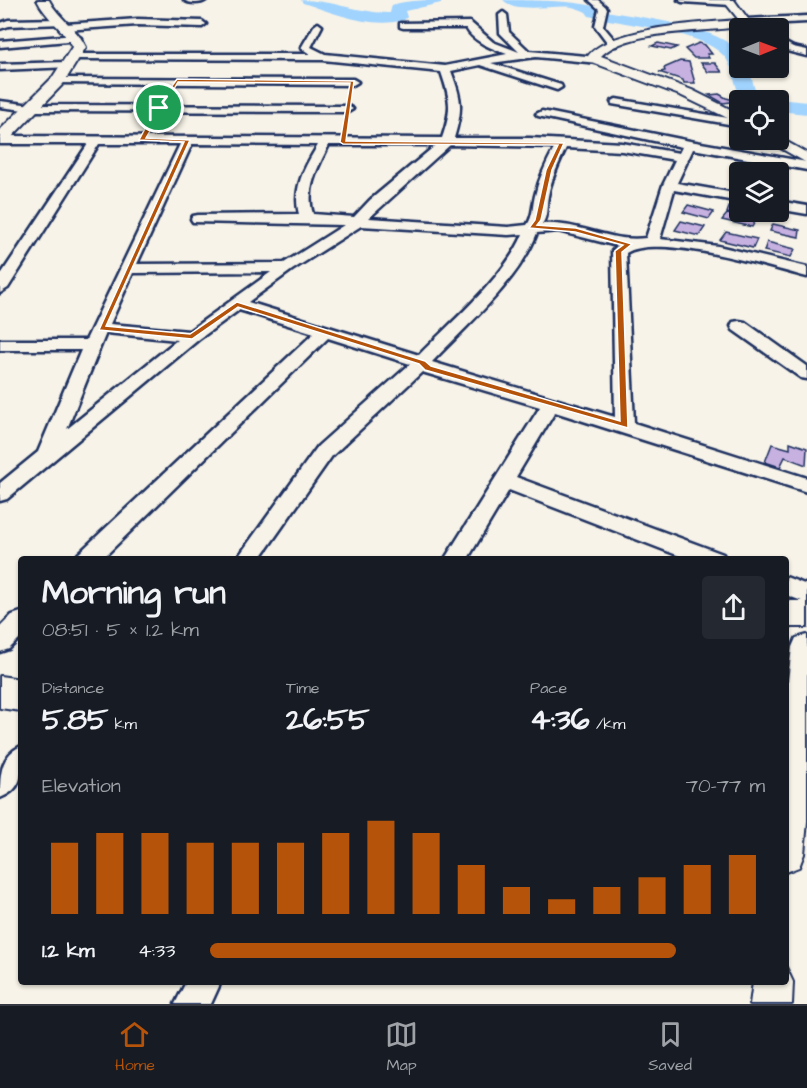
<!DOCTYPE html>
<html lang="en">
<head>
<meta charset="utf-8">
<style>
  body { margin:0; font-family:"Architects Daughter",sans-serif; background:#242831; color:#f1f3f6; height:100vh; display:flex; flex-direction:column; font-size:22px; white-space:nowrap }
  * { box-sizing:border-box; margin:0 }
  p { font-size:20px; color:#9ea1a6 }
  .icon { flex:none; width:33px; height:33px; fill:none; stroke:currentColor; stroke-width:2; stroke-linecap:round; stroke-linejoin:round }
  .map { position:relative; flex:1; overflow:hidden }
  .details { position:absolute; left:18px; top:556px; width:771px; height:429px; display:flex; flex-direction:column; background:#171b24; border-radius:6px; box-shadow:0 2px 4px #0004 }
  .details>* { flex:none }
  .needle { width:39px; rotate:89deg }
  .controls { position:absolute; left:729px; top:18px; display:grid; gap:12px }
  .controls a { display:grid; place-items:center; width:60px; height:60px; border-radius:6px; background:#171b24; box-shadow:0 2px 4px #0004; font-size:30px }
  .pin { position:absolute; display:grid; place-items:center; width:51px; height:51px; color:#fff; margin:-26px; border:3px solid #fff; border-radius:50%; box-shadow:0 2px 6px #0007 }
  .round { display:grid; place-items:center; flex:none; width:63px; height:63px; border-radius:6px; background:#242831 }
  .summary { display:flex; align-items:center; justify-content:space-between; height:102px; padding:0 24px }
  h1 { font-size:33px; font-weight:700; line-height:45px }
  .stats { display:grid; grid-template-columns:repeat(3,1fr); gap:9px; height:102px; padding:6px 24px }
  .stats div { display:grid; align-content:center }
  .stats b { font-size:30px; font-weight:700 }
  .stats small { font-size:16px; font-weight:400 }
  .stats p { font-size:16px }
  .chart { height:168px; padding:12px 24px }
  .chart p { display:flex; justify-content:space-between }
  .chart svg { width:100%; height:108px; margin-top:6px; stroke:#b45309; stroke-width:6 }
  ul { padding:0 24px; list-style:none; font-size:20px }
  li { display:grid; grid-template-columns:96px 72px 1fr; align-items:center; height:45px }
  li i { height:15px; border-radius:8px; background:#b45309 }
  .tab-bar { display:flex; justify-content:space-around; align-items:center; height:84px; border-top:2px solid #363941; background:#171b24; font-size:16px; color:#9ea1a6 }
  .tab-bar a { display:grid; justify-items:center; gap:3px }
  .tab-bar .current { color:#b45309 }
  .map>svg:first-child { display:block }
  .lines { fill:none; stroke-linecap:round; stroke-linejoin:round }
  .river { fill:#a0d3fe; fill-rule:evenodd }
  .building { fill:#c6b1e1; stroke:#1b2f5e; stroke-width:1.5 }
  .minor-casing { stroke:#1b2f5e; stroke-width:5 }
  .tertiary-casing { stroke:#1b2f5e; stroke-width:4 }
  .secondary-casing { stroke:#1b2f5e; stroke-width:4 }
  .minor { fill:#f7f3e8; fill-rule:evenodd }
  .tertiary { fill:#f7f3e8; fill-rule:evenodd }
  .secondary { fill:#f7f3e8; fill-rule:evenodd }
  .route { fill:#b45309; stroke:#fff; stroke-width:1.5; fill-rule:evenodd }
</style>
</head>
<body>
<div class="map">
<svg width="807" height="1004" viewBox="0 0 807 1004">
  <rect width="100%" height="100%" fill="#f7f3e8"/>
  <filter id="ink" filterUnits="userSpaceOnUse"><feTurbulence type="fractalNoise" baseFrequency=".0167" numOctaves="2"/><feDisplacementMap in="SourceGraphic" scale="12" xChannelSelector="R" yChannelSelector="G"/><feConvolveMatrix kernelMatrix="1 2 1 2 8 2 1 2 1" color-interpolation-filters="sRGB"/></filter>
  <g filter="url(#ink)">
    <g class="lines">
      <path class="river" d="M301 0C330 0 357 12 387 13H390L392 5C409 0 425 0 443 0L441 3 405 11 407 17 404 20C371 29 334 13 303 3Z
        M503 0C522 0 591 0 601 10 636 17 716 25 740 52V68H749L755 90 766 100H744C732 87 736 68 723 55 701 31 621 24 589 16L586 12C582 10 577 8 572 7 555 4 516 14 503 0Z
        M778 99 807 102V114L778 111V100H773Z"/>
    </g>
    <path class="building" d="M658 43 677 47 671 50 652 46Z
      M699 43 705 45 712 54H707L709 58H694L685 49Z
      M680 61 689 62 695 83H684L683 80 659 72 665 71 664 68Z
      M701 63H715L722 72H708Z
      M719 94 726 98 739 101 723 103 709 95Z
      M732 199 740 200V212H745L744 216 727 213Z
      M688 205 714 212 709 219 683 212Z
      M727 214 756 220 752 227 722 220Z
      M681 221 705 227 699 236 675 230Z
      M773 224 800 230 799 237 770 231Z
      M726 232 757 239 753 248 720 240Z
      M767 242 795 249 791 257 764 251Z
      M790 442 807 448 806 465 785 457 780 467 765 462 772 444 790 449Z"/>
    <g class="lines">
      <defs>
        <path id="minor" d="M184 0H206C201 4 189 4 184 0Z
          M589 0H598L607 8 603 26 618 44 616 46H610L595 26 599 9Z
          M678 0H723L735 3 731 5 682 2Z
          M503 12 507 15 509 32 529 51 598 57 603 60 598 63 536 57 491 63 561 85 562 87 557 90 480 65 451 71C462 100 463 108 454 138H530L622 143 679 153 682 147 538 116 536 114 542 111 690 141 807 162V170L693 149 677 183 740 194V202L674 190 660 239 718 246 807 267V277C769 267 658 233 626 253L634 423 807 478V492L555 412 516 477 723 554 726 560H690L509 490 467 560H444L540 407 422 372 332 456 259 560H236L318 446 410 364 328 338 101 560H75L78 554 314 333 239 310 198 340 7 499 0 501V483L38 452 81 350H0V340H86L180 144H99L8 288 0 293V276L88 144H0V136L442 138C452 109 451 101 441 72L323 60 75 59 72 58V54H310L301 48 314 26 318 23 322 26 311 47 325 54 445 66 507 54C493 49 473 42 466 28H403L400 27V23L470 22 493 42 519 52 500 33 499 15ZM192 144 318 145C305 166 292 189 299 214L198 215 193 216 191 219 193 222 344 225 284 263 137 264ZM329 145H436L370 200 354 217 313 214C305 189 318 167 329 145ZM450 145 555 147C547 162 540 176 536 192 532 204 534 216 527 225L508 227 369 218ZM566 148 622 151 675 160 663 185 646 238C610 243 578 221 542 224 548 216 546 206 548 196 551 179 559 163 566 148ZM361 226 508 235 523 234C506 276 451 322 419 355L248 302 292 270ZM558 231 617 246 612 251 615 417 432 362C467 325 519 281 537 233ZM271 272 189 331 110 324 133 273ZM106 333 177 340 67 429 101 345Z
          M807 16V22L747 25 743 22 747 19Z
          M60 19 64 22 63 24 9 26 0 29V23L8 20Z
          M138 19 202 21 206 24 202 27 138 25 65 30 61 27 65 24Z
          M76 35 81 38 79 40 0 47V41Z
          M778 39 793 47 807 50V56L787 51 778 46Z
          M68 62 73 65 71 67 0 70V64Z
          M58 78 353 79 358 82 353 85 54 83 53 81Z
          M616 99 740 120V126L612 104 611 102Z
          M0 101 32 105 348 106 353 109 348 112 32 111 0 107Z
          M778 201 807 206V214L778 209Z
          M739 321 745 322 807 366V379L801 378 733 330 731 326 733 322Z
          M786 577 807 585V603L786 595Z
          M21 612V637L9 649 0 652V627L12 615Z
          M21 746C21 770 26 788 0 798 0 775 0 756 21 746Z
          M186 982H221L211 1004H175Z"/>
        <path id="tertiary" d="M723 0H734L751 23 750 25C710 34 631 27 601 56L692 90 740 114V124L682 96 594 63 588 56C611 27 702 23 739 20Z
          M778 137 807 153V163L766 140H778Z
          M807 635V821L804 854 799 867 786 872V698L792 647 796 638Z
          M786 967 793 982 792 1004H750L753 982H786Z"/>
        <path id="secondary" d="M37 0H49C58 18 77 28 86 47L63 84 6 143 0 144V130L52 78 72 47C64 29 46 19 37 0Z
          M786 601H807V627H786Z
          M0 676 21 679V711L0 708Z"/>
      </defs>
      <use href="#minor" class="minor-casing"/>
      <use href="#tertiary" class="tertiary-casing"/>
      <use href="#secondary" class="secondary-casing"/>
      <use href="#minor" class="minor"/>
      <use href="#tertiary" class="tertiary"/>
      <use href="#secondary" class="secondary"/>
    </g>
  </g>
  <path class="route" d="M177 79 354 81 346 141 564 143 552 170 541 220 537 225 576 228 632 244 622 252 628 428 425 370 419 364 238 307 192 339 99 330 184 142 139 140 156 108ZM178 82 350 83 340 142 343 144 558 145 546 170 535 220 529 228 575 232 623 245 615 251 620 421 431 366 425 361 237 302 190 334 106 326 190 140 146 138Z"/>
</svg>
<div class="controls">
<a><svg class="needle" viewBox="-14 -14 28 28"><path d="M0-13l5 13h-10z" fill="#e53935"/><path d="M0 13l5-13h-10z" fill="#9ea1a6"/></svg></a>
<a><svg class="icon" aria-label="locate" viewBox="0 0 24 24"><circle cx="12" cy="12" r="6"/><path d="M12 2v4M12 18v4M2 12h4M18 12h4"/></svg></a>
<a><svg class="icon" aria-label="layers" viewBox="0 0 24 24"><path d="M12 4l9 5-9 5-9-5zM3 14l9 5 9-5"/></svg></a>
</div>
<div class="pin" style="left:159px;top:108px;background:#1e9e55"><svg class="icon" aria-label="arrive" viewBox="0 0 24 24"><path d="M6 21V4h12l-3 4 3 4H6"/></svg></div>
<section class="details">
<div class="summary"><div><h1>Morning run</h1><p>08:51 · 5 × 1.2 km</p></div><a class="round"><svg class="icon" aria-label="share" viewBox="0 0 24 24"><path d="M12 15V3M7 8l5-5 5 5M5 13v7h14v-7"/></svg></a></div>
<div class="stats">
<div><p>Distance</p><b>5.85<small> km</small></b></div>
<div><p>Time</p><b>26:55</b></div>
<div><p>Pace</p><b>4:36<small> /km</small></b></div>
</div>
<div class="chart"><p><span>Elevation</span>70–77 m</p>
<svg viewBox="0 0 160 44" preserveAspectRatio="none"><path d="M5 44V15M15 44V11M25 44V11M35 44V15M45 44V15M55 44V15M65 44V11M75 44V6M85 44V11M95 44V24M105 44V33M115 44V38M125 44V33M135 44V29M145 44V24M155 44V20"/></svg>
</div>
<ul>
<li><b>1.2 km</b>4:33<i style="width:84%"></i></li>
</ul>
</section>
</div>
<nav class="tab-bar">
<a class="current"><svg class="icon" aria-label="home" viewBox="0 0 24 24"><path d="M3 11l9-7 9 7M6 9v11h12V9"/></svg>Home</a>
<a><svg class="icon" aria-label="map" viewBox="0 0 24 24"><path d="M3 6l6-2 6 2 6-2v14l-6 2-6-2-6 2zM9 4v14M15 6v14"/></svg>Map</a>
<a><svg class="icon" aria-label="saved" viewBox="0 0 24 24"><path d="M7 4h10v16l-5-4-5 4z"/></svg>Saved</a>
</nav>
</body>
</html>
